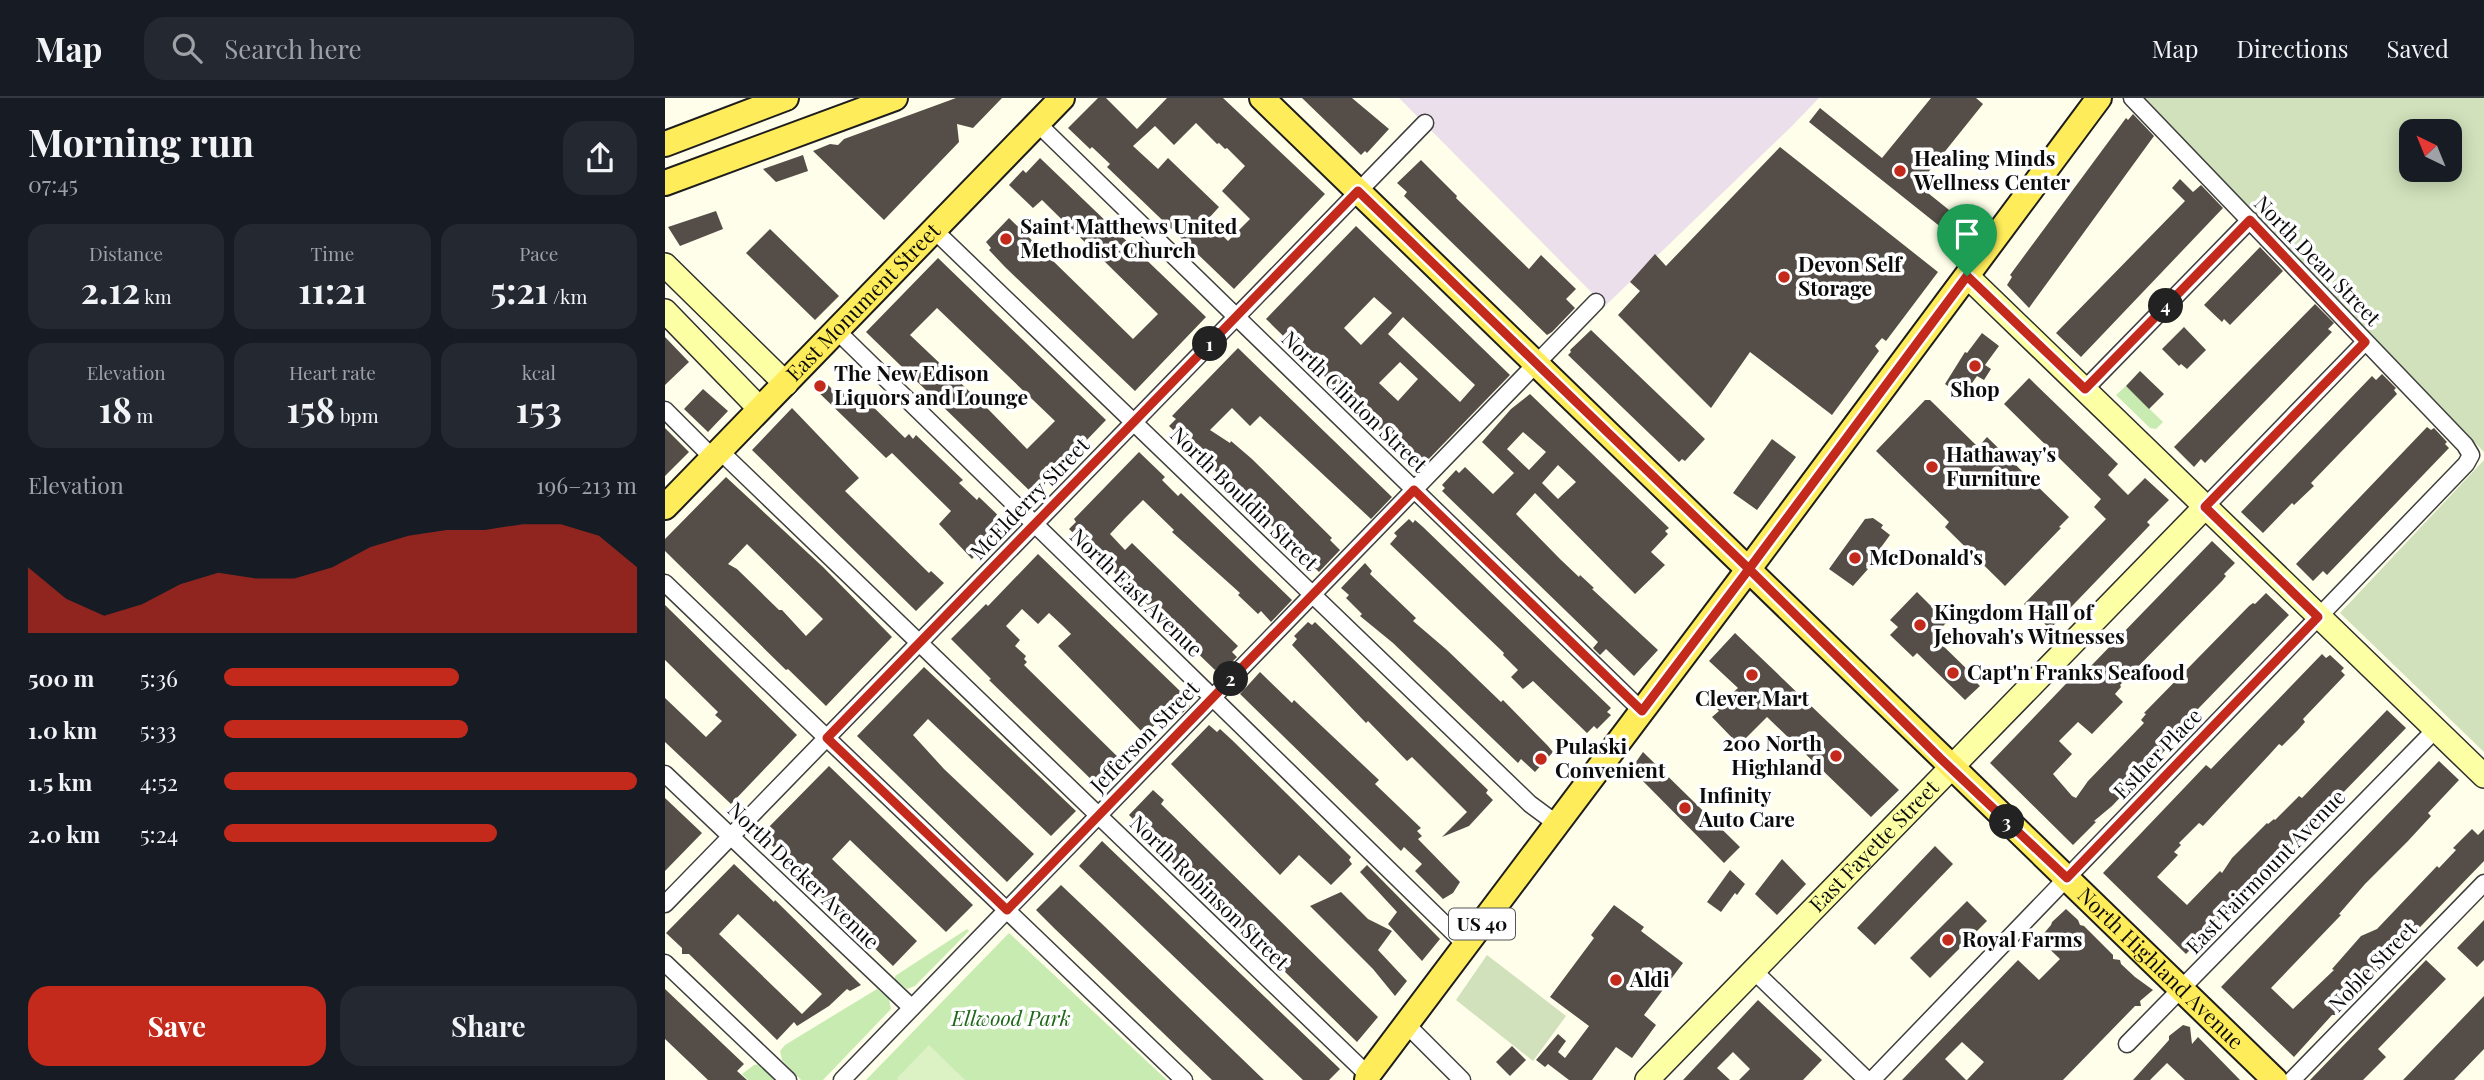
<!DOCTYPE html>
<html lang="en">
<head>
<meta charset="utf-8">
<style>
  body { margin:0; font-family:"Playfair Display",serif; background:#242831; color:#f1f3f6; height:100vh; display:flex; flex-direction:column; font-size:26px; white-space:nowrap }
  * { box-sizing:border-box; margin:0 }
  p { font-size:23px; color:#9ea1a6 }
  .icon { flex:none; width:38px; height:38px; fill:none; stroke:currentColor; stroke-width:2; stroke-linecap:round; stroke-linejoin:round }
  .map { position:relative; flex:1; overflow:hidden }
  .sheet { display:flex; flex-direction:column; background:#171b24; width:665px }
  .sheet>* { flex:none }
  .needle { width:46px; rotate:317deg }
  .tools { position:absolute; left:1734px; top:21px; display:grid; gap:14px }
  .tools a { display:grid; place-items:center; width:63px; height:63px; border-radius:14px; background:#171b24; box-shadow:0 4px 18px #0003; font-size:35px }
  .pin { position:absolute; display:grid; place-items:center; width:60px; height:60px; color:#fff; margin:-72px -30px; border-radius:50% 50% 50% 0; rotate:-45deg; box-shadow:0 0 7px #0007 }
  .pin .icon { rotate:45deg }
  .km { position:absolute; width:35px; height:35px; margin:-18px; border-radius:50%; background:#222; color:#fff; font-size:19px; line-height:35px; text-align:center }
  .round { display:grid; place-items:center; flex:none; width:74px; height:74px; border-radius:21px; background:#242831 }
  .headline { display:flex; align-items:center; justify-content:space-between; height:119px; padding:0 28px }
  h1 { font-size:38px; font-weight:700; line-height:52px }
  .figures { display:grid; grid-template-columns:repeat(3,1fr); gap:10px; height:119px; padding:7px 28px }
  .figures div { display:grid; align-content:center; border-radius:18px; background:#242831; text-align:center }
  .figures b { font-size:35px; font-weight:700 }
  .figures small { font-size:19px; font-weight:400 }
  .figures p { font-size:19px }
  .chart { height:196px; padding:14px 28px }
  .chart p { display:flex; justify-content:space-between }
  .chart svg { width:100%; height:126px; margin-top:7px; fill:#c32a1c; opacity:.7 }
  .action { display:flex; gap:14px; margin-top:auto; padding:14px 28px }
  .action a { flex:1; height:80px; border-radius:21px; background:#c32a1c; color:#fff; font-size:28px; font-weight:700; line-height:80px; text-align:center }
  .action a+a { background:#242831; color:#f1f3f6 }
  ul { padding:0 28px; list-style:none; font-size:23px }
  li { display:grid; grid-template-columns:112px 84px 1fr; align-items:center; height:52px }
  li i { height:18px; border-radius:9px; background:#c32a1c }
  header { display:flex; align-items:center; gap:42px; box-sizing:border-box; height:98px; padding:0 35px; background:#171b24; border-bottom:2px solid #363941 }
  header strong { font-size:33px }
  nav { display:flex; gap:38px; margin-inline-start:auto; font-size:24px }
  .search { width:490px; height:63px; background:#242831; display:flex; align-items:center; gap:18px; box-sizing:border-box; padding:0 24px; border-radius:21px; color:#9ea1a6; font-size:26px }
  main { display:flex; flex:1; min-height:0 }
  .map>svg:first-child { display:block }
  .industrial { fill:#ebdfeb }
  .green { fill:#c8ebb2 }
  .cemetery { fill:#d0e1bb; fill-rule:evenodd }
  .pitch { fill:#dcf2c5 }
  .building { fill:#554e48; fill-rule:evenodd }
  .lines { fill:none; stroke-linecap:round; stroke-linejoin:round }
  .street-casing { stroke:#3f3f3f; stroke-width:19 }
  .secondary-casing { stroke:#2e2e2e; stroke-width:26 }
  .primary-casing { stroke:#1d1d1d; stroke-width:28 }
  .street { stroke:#fff; stroke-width:16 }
  .secondary { stroke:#fdffa5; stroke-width:23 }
  .primary { stroke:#ffec5a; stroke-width:24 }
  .route-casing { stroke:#fff; stroke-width:14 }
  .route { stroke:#c32a1c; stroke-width:9 }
  .poi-dot { fill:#c32a1c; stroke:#fff; stroke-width:2.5 }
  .labels { text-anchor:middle; stroke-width:7; stroke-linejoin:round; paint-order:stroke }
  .shield { fill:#fff; stroke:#555; stroke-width:2 }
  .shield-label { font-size:19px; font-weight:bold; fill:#0c0c0c }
  .poi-label { font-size:21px; font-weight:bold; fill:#0c0c0c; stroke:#fff; text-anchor:start }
  .street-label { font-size:21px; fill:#0c0c0c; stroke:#fff }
  .park-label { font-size:21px; font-style:italic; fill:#1f6719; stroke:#fff }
</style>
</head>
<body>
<header>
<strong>Map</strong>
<div class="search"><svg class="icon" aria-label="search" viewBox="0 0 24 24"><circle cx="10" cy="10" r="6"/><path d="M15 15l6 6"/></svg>Search here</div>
<nav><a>Map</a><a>Directions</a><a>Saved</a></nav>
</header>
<main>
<section class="sheet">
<div class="headline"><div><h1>Morning run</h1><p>07:45</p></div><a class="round"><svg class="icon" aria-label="share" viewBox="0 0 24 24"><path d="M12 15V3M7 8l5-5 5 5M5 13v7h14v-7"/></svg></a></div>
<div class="figures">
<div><p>Distance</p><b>2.12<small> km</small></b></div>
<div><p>Time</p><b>11:21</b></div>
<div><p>Pace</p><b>5:21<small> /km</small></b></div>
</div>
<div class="figures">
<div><p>Elevation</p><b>18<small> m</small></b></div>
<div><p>Heart rate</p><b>158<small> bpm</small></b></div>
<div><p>kcal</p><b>153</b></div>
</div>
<div class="chart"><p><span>Elevation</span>196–213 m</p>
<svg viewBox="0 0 160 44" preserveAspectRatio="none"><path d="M0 44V21L10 32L20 38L30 34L40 27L50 23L60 25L70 25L80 21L90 14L100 10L110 8L120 8L130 6L140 6L150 10L160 21V44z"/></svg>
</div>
<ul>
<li><b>500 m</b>5:36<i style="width:57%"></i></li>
<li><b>1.0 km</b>5:33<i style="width:59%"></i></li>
<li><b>1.5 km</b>4:52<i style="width:100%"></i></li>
<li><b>2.0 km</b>5:24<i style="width:66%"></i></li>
</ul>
<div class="action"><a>Save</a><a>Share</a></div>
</section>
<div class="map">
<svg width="1819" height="982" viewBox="0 0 1819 982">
  <rect width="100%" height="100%" fill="#fffeea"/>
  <path class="industrial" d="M734 0H1154L1126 29 940 208Z"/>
  <path class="green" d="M1461 288 1498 324 1491 331 1485 330 1451 297Z
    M302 831 304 833 250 888 242 891 230 882V878Z
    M344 835 502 982H201Z
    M212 891 224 901 226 911 158 982H136L117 962 115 953 120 947Z
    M95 966 111 982H83L77 976 89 967Z"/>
  <path class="cemetery" d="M1478 0H1819V354ZM1746 33H1785V72H1746Z
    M1819 362V654L1675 515Z
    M822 857 901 918 868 963 791 902Z"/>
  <path class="pitch" d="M264 947 300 982H234L232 980Z"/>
  <path class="building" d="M291 0H337L308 30 292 26 294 44 219 122 148 53 165 46 173 47 179 41Z
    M433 0H441L472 31 502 0H558L660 96 569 191 442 69 445 66 427 49 425 51 403 30ZM531 25 552 46 554 45 560 51 562 50 580 68 557 93 585 121 563 143 543 123 546 122 544 120 554 109 503 60 493 71 468 48 490 28 509 47Z
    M637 0H687L724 31 702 55 700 53 696 57Z
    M1266 0H1311L1318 6 1253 87 1299 124 1287 138 1144 24 1155 10 1217 60Z
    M1468 16 1489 38 1364 210 1342 187 1347 179 1345 177 1461 20 1463 22Z
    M1115 49 1273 174 1221 243 1217 240 1210 248 1214 253 1167 317 1085 254 1046 310 953 217 975 193 965 184 990 156 1001 168Z
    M138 57 143 73 111 84 98 71Z
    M375 60 541 219 470 293 340 169 324 152 326 150 321 144 344 120 468 241 493 216 377 102 368 110 344 87 358 72 361 75Z
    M756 62 792 98 791 100 864 171 876 157 911 191 901 201 910 210 887 234 882 237 739 98 742 94 732 85Z
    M1515 81 1528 94 1536 87 1558 110 1416 259 1391 235 1520 103 1507 90Z
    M51 113 58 131 15 148 3 129Z
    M691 128 845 277 757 368 746 357 743 360 601 221ZM709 199 727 215 696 247 679 230ZM738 219 810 287 795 304 723 236ZM735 264 753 281 733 303 714 285Z
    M105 131 174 198 150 222 81 155Z
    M1595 149 1618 173 1565 227 1559 221 1557 224 1539 207Z
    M273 160 441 322 369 397 201 234ZM272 210 390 323 362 351 324 312 245 237Z
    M1650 206 1669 225 1663 231 1667 234 1540 365 1536 361 1529 369 1509 349Z
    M1519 229 1541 252 1522 271 1516 266 1514 268 1497 251Z
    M926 232 1040 341 1020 363 1017 361 1014 364 903 257 906 254 905 252Z
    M1317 235 1334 248 1320 267 1326 271 1319 282 1312 278 1298 298 1280 286 1300 254 1302 255Z
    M0 239 24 264 0 287Z
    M573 250 727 399 706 421 595 318 585 328 567 310 545 332 565 345 566 343 587 361 667 440 665 442 675 452 654 474 504 328 511 321 507 318Z
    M1475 273 1499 296 1484 311 1461 288Z
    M1717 276 1731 290 1729 292 1732 296 1646 385 1649 388 1629 407 1627 405 1598 435 1576 414 1707 278 1711 282Z
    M156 280 172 296 176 292 188 303 195 296 240 340 244 336 248 341 251 337 298 382 294 385 312 402 314 399 339 423V427L307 461 274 426 286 413 227 355 221 360 147 288Z
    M1364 280 1453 366 1443 377 1463 397 1480 380 1504 402 1482 424 1485 427 1385 531 1359 506 1441 421 1429 409 1436 401 1339 306Z
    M38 291 63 313 43 334 19 311Z
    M865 296 1004 430 1000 433 1003 436 986 454 1000 467 970 496 870 395 851 416 895 461 914 479 915 477 929 490 927 491 993 552 969 578 941 551 935 557 928 550 933 544 777 393 780 390 777 387 791 372 794 375 800 369 828 396 849 375 817 344 846 311ZM858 334 881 354 864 372 842 351ZM893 367 911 384 893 401 877 385Z
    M1260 302H1265L1313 349 1322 339 1404 419 1394 429 1396 430 1340 488 1280 429 1284 424 1211 353Z
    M127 310 194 380 180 393 264 475 266 473 279 485 251 513 87 352Z
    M1762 329 1766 332 1769 330 1782 344 1780 346 1784 350 1662 477 1658 473 1648 483 1631 466Z
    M0 330 24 354 0 378Z
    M1107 341 1131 359 1092 412 1068 395Z
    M474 354 500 379 497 382 513 398 516 395 627 502 606 524 596 513 593 516 573 497 575 495 507 434 509 432 478 402 461 419 445 436 460 452 467 445 573 548 567 554 572 559 557 574 553 569 550 572 404 431 411 424 409 421Z
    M61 379 158 469 227 539 161 608 123 571 121 572 0 453V441ZM82 446 158 521 141 538 117 512H114L72 471 63 466Z
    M1208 420 1218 427 1216 430 1225 437 1201 470 1203 471 1188 488 1164 471 1200 421Z
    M744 421 748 425 750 422 758 429 946 610 942 614 946 617 932 631 929 628 922 635 868 583 858 591 846 579 853 572 838 557 839 555 725 446 732 438 729 435Z
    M1547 443 1570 465 1559 476 1561 478 1557 483 1455 587 1456 589 1450 596 1458 604 1427 636 1413 624 1394 643 1407 656 1388 676 1407 698 1411 700 1423 683 1479 625 1476 622 1481 616 1479 615 1584 508 1588 505 1590 506 1601 495 1624 517 1500 645 1504 648 1447 708 1429 723 1431 724 1408 747 1325 665 1419 567 1423 571Z
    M373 456 514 592 523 601 520 603 525 608 510 622 508 620 504 624 498 618 480 637 393 548 406 536 398 528 384 515 373 526 357 511 341 528 355 542 350 548 361 558 359 561 362 564 359 567 458 664 434 689 324 582 326 581 286 541 321 506 323 508Z
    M700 465 707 473 705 476 751 520 748 523 782 552 836 604 838 602 883 648 888 654 870 674 856 661 853 665 728 545 695 518 697 516 681 500 684 497 676 490Z
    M1252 494 1282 524 1268 538 1310 579 1308 581 1315 588 1300 602 1252 555 1248 559 1225 537 1233 529 1225 522Z
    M0 507 132 637 66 706 0 644V600L41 639 57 623 50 617 53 614 0 562Z
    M643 524 647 527 650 524 823 692 821 695 828 702 804 728 777 739 802 714 747 659 742 663 703 623 701 625 627 547 632 541 629 538Z
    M1070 535 1234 692 1206 719 1102 619 1074 647 1047 619 1054 613 1051 610 1073 590 1044 563Z
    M1657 556 1661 560 1665 557 1679 570 1676 573 1680 577 1638 621 1640 624 1633 632 1617 648 1614 646 1605 656 1538 728 1534 725 1514 745 1516 747 1509 754 1513 757 1492 779 1522 807 1555 773 1557 775 1567 760 1602 725 1603 726 1609 721 1610 722 1634 698 1637 700 1722 612 1741 630 1521 856 1438 775 1541 667 1546 671Z
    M259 569 411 713 386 738 263 621 248 637 279 671 369 756 342 784 192 638Z
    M595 574 627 605 629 602 714 682 710 686 756 730 752 733 757 738 753 741 795 784 788 795 778 801 750 773 757 766 739 749 736 753 575 596Z
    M544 627 552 634 555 631 567 642 686 759 684 762 687 766 666 787 634 757 615 777 506 666Z
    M978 654 1075 749 1059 765 966 671Z
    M1774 663 1794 682 1763 715 1766 718 1743 743 1700 786 1674 816 1676 817 1606 890 1628 911 1669 872 1667 871 1696 838 1712 831 1772 768 1774 770 1791 752 1788 750 1807 731 1813 737 1819 731V763L1670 917H1667L1629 959 1556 889Z
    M164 668 308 807 281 834 185 742 167 761 252 843 228 868 142 785 145 783 96 737Z
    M488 692 499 702 496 706 713 919 692 944 468 726 470 723 464 717Z
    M0 700 37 735 0 773Z
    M437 743 675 971 664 982H638L414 768Z
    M1270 748 1288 766 1210 847 1192 830Z
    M1117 761 1141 786 1112 817 1090 796Z
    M69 766 109 804 110 802 196 887 185 893 182 891 164 908 132 928 129 924 112 942 24 856H17V850L1 835ZM73 816 157 896 137 916 54 836Z
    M702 767 775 841 757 863 723 826 732 814 695 774Z
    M1065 772 1080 786 1072 797 1070 795 1056 814 1042 804Z
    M396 787 435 824 599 982H547L390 831 371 812Z
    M676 794 703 821 727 833 713 852 742 883 730 898 708 871 645 808Z
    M1302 803 1322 823 1265 880 1245 860Z
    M949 807 979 829 976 833 1018 865 979 917 991 927 967 960 951 949 927 982H904L883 966 880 969 871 962 893 936 901 943 893 954 900 960 924 928 885 899 929 840 926 837Z
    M1401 811 1413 822 1415 827 1419 828 1448 857V861L1455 862 1456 866 1470 879 1488 892 1475 903 1476 908H1470L1398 982H1302L1319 964 1297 944 1280 961 1301 982H1237L1353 862 1374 882 1395 861 1374 841 1386 827 1387 824Z
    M1819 822V862L1812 869 1792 850Z
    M1761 862 1781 881 1713 951 1721 959 1698 982H1645Z
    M0 891 79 966 72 973 82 982H43L0 941Z
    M1819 898V951L1789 982H1738Z
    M1093 902 1157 962 1138 982H1074L1085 971 1068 954 1052 970 1065 982H1018Z
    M1518 927 1525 929 1527 946 1533 939 1575 982H1520L1502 965 1485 982H1468L1504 942V938Z
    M847 948 861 962 845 978 831 964Z"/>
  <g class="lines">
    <defs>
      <path id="street" d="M372 25 977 613
        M269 132 865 706 892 726
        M171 232 801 847
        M1420 291 1585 122
        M0 312 48 360
        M55 353 703 977
        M1540 409 1700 244
        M0 485 519 982
        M0 676 247 910
        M0 806 760 25
        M0 865 123 982
        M1089 873 1202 982
        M741 926 797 982
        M1462 946 1771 631
        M177 982 931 204
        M1207 982 1801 366 1806 357 1800 347 1467 0
        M1627 982 1819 785"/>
      <g id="secondary">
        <path d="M0 167 121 286"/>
        <path d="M1302 178 1819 678"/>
        <path d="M0 213 95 311"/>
        <path id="s1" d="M982 982 1540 409"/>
      </g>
      <g id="primary">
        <path id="s2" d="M597 0 1610 982"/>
        <path d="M0 46 121 0"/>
        <path d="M0 85 230 0"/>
        <path id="s3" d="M0 409 397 0"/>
        <path d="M702 982 703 977 1074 484 1434 0"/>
      </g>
    </defs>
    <use href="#street" class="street-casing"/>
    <use href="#secondary" class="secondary-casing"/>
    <use href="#primary" class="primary-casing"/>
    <use href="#street" class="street"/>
    <use href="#secondary" class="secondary"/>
    <use href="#primary" class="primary"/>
  </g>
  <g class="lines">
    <defs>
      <path id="route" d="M1302 178 1084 471 693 93 162 640 342 812 749 392 977 613 1084 471 1275 660 1402 780 1653 519 1540 409 1700 244 1585 122 1420 291 1302 178"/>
    </defs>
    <use href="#route" class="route-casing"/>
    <use href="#route" class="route"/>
  </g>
  <g class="poi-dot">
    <circle cx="1235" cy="73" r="7"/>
    <circle cx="341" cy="141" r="7"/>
    <circle cx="1119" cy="179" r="7"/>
    <circle cx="1310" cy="268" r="7"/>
    <circle cx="155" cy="288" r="7"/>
    <circle cx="1267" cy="369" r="7"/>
    <circle cx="1190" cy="460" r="7"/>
    <circle cx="1255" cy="527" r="7"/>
    <circle cx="1288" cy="575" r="7"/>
    <circle cx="1087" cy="577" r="7"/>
    <circle cx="1171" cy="658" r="7"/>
    <circle cx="876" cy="661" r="7"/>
    <circle cx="1020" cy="710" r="7"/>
    <circle cx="1283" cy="842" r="7"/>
    <circle cx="951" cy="882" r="7"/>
  </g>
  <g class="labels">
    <rect class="shield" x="784" y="810.5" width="66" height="31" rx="5"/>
    <g class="shield-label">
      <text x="817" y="833">US 40</text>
    </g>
    <g class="poi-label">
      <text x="1249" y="68">Healing Minds<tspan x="1249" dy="24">Wellness Center</tspan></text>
      <text x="355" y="136">Saint Matthews United<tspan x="355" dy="24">Methodist Church</tspan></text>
      <text x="1133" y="174">Devon Self<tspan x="1133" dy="24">Storage</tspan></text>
      <text x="169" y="283">The New Edison<tspan x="169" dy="24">Liquors and Lounge</tspan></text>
      <text x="1310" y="299" text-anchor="middle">Shop</text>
      <text x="1281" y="364">Hathaway's<tspan x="1281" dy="24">Furniture</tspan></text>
      <text x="1204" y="467">McDonald's</text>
      <text x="1269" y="522">Kingdom Hall of<tspan x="1269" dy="24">Jehovah's Witnesses</tspan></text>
      <text x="1302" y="582">Capt'n Franks Seafood</text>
      <text x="1087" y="608" text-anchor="middle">Clever Mart</text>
      <text x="1157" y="653" text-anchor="end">200 North<tspan x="1157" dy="24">Highland</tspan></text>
      <text x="890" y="656">Pulaski<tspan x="890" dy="24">Convenient</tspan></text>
      <text x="1034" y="705">Infinity<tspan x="1034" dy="24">Auto Care</tspan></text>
      <text x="1297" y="849">Royal Farms</text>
      <text x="965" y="889">Aldi</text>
    </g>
    <g class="street-label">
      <text transform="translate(1652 163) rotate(46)" y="7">North Dean Street</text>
      <text dy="7" stroke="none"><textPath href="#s3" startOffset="285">East Monument Street</textPath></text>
      <text transform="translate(689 304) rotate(44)" y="7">North Clinton Street</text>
      <text transform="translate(365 401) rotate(-46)" y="7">McElderry Street</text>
      <text transform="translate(579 401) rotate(44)" y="7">North Bouldin Street</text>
      <text transform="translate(471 495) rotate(44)" y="7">North East Avenue</text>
      <text transform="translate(480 639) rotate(-46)" y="7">Jefferson Street</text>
      <text transform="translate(1493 656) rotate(-46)" y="7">Esther Place</text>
      <text dy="7" stroke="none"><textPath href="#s1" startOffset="326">East Fayette Street</textPath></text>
      <text transform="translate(1601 774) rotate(-46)" y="7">East Fairmount Avenue</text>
      <text transform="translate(138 778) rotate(44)" y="7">North Decker Avenue</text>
      <text transform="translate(544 795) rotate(44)" y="7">North Robinson Street</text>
      <text transform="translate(1708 869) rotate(-46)" y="7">Noble Street</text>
      <text dy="7" stroke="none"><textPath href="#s2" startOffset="1251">North Highland Avenue</textPath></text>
    </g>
    <g class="park-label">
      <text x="346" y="928">Ellwood Park</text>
    </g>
  </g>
</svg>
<div class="tools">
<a><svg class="needle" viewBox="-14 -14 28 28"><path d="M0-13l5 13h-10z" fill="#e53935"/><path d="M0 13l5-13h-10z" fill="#9ea1a6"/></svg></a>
</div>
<div class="pin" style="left:1302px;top:178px;background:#1e9e55"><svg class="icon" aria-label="arrive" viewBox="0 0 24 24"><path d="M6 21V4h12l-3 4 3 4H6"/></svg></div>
<b class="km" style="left:545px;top:246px">1</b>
<b class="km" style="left:566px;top:581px">2</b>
<b class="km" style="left:1342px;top:724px">3</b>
<b class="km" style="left:1501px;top:208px">4</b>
</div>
</main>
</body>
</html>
